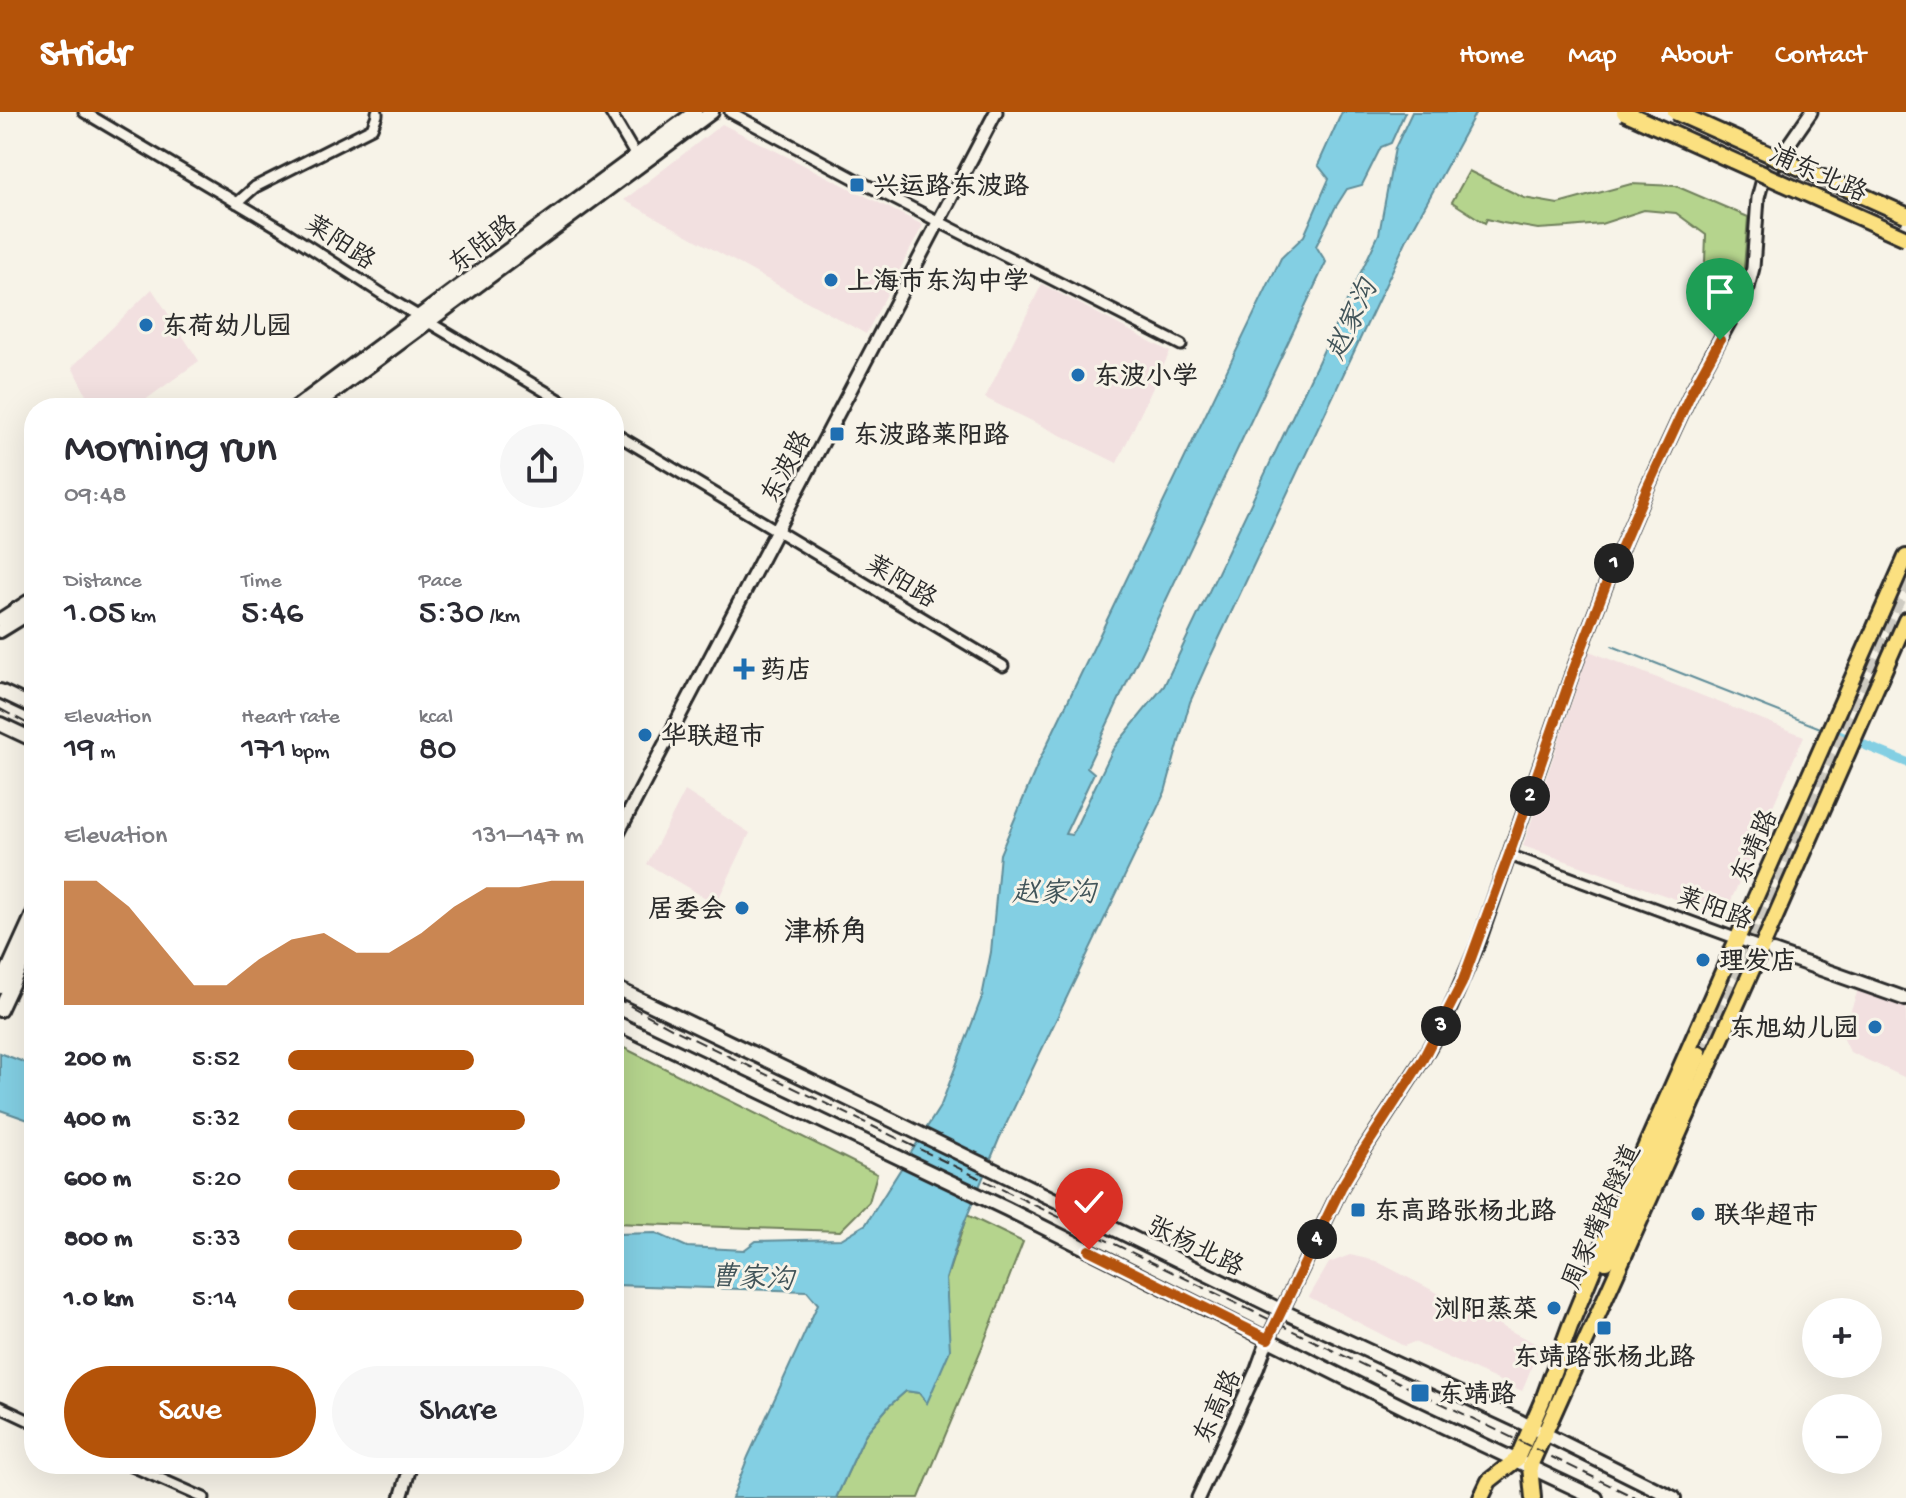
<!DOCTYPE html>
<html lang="en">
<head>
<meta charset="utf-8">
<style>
  body { margin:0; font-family:"Gochi Hand","LXGW WenKai TC",sans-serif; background:#f7f7f7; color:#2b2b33; height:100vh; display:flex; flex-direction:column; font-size:30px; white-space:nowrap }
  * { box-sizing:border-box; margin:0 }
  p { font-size:26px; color:#7c7c81 }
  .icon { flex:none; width:44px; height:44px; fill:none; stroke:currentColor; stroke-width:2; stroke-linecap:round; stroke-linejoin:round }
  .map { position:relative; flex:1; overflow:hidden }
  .side { position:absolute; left:24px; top:286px; width:600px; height:1076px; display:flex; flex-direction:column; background:#fff; border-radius:32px; box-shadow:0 8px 32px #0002 }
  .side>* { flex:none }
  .controls { position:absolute; left:1802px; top:1186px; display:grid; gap:16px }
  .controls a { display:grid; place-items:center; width:80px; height:80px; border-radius:50%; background:#fff; box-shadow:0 8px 32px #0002; font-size:40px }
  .pin { position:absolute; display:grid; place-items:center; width:68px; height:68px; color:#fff; margin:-82px -34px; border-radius:50% 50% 50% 0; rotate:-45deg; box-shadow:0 0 8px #0007 }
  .pin .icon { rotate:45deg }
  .km { position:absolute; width:40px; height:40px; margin:-20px; border-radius:50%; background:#222; color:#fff; font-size:22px; line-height:40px; text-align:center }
  .round { display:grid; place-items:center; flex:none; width:84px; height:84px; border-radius:42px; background:#f7f7f7 }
  .overview { display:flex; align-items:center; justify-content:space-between; height:136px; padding:0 40px }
  h1 { font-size:44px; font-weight:600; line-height:60px }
  .metrics { display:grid; grid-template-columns:repeat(3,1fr); gap:12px; height:136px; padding:8px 40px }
  .metrics div { display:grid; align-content:center }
  .metrics b { font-size:34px; font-weight:600 }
  .metrics small { font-size:22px; font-weight:400 }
  .metrics p { font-size:22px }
  .chart { height:224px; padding:16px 40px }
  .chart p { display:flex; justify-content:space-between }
  .chart svg { width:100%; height:144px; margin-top:8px; fill:#b45309; opacity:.7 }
  .primary-button { display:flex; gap:16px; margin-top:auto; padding:16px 40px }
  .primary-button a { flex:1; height:92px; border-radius:48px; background:#b45309; color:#fff; font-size:32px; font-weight:600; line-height:92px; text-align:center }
  .primary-button a+a { background:#f7f7f7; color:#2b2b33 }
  ul { padding:0 40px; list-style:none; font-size:26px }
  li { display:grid; grid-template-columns:128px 96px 1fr; align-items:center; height:60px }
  li i { height:20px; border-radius:10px; background:#b45309 }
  header { display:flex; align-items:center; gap:48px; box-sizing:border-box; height:112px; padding:0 40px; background:#b45309; color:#fff }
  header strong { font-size:38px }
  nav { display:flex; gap:44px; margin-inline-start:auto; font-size:28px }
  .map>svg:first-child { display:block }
  .built { fill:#f2e0e0 }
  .green { fill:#b5d48d; stroke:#70805c; stroke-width:2 }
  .water { fill:#83cfe3; stroke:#608d99; stroke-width:2 }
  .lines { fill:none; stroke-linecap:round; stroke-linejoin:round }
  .stream { stroke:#608d99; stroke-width:2 }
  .canal { stroke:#83cfe3; stroke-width:9 }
  .primary-tunnel { stroke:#cecbc2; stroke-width:14; stroke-dasharray:14 7; stroke-linecap:butt }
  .minor-casing { stroke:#2b2b2b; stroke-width:15 }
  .tertiary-casing { stroke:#2b2b2b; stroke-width:17 }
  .secondary-casing { stroke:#2b2b2b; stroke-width:18 }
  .primary-casing { stroke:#2b2b2b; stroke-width:20 }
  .minor { stroke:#f7f3e8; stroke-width:9 }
  .tertiary { stroke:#f7f3e8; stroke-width:11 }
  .secondary { stroke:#f7f3e8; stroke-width:12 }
  .primary { stroke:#fbe080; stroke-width:14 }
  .rail { stroke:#2b2b2b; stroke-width:2; stroke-dasharray:12 6; stroke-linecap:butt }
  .primary-bridge-casing { stroke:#2b2b2b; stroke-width:20; stroke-linecap:butt }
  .primary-bridge { stroke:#fbe080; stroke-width:14 }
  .route-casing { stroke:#fff; stroke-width:16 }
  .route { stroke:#b45309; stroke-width:10 }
  .poi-dot { fill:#1f6fb2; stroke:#f7f3e8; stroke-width:3 }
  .labels { text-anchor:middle; stroke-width:6; stroke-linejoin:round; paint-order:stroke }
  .street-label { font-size:26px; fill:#2b2b2b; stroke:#f7f3e8 }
  .poi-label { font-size:26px; font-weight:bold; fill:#2b2b2b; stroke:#f7f3e8; text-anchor:start }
  .water-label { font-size:28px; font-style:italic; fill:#415459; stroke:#f7f3e8 }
  .neighbourhood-label { font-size:28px; font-weight:bold; fill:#2b2b2b; stroke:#f7f3e8 }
</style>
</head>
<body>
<header>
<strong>Stridr</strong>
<nav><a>Home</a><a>Map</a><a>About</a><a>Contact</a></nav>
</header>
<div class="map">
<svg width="1906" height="1386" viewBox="0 0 1906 1386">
  <rect width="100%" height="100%" fill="#f7f3e8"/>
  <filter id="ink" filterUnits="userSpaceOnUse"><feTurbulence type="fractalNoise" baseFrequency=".0125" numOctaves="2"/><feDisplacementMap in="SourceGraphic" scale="16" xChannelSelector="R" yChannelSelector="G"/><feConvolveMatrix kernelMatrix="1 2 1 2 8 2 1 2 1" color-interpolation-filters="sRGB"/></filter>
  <g filter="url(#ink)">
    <path class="built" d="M722 12 923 113 866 222 624 88Z
      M1042 172 1170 240 1117 351 985 286Z
      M152 177 199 249 134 296H93L72 255Z
      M1589 539 1804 624 1724 804 1523 734Z
      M685 679 750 721 716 792 647 752Z
      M1858 878 1906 896V966L1850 940 1842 923Z
      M1350 1143 1376 1149 1540 1234 1522 1279 1414 1230 1404 1234 1309 1185 1329 1151Z"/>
    <path class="green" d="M1469 59 1524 86 1558 92 1631 72 1676 74 1748 105 1743 168 1734 187 1704 177 1706 123 1676 101 1644 98 1601 112 1569 115 1538 117 1503 111 1487 107 1485 111 1452 90Z
      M614 931 877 1062 869 1090 840 1119 614 1111Z
      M967 1103 1023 1130 983 1233 919 1386H836L866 1321 889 1294 906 1279 919 1281 927 1290 947 1187 946 1168Z"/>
    <path class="water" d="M1342 0H1405L1391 31 1381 35 1362 73 1347 77 1335 96 1316 134 1326 150 1087 655 1094 661 1065 722 1072 723 1113 637 1164 574 1379 122 1395 36 1412 0H1476L1408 125 1206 554 1190 590 1165 680 999 1027 960 1121 946 1167 950 1238 927 1291 919 1281 906 1279 889 1294 866 1321 836 1386H732L748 1345 818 1192 807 1179 614 1173V1122L656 1121 687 1135 744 1138 756 1129 841 1127 866 1112 941 993 982 885 991 840 1000 742 1040 647 1281 146 1304 124 1329 67 1318 53Z
      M0 941 34 954V1010L0 998Z"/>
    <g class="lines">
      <path class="stream" d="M1612 534 1823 617"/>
      <path class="canal" d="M1834 621 1848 627
        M1857 630 1906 650"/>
      <path class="primary-tunnel" d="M1699 942 1906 469"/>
      <defs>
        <path id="minor" d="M84 0 283 118 393 189 573 296
          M610 0 636 44
          M730 0 857 68 1181 233
          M237 91 255 75 372 16 377 3V0
          M614 321 1003 554
          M1509 743 1765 837
          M0 1295 34 1311
          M127 1352 204 1386"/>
        <path id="tertiary" d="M614 729 996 0
          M401 1386 411 1352
          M1198 1386 1257 1257 1268 1227 1341 1076 1362 1041 1423 947 1446 906 1478 832 1573 559 1610 462 1648 374 1692 279 1748 176 1753 156 1758 86 1762 71 1811 0"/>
        <path id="secondary" d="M295 296 695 0
          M312 296 712 0
          M0 508 34 486
          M0 519 34 498
          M0 579 34 595
          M0 612 34 628
          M1773 840 1906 887
          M0 875 34 800
          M614 875 869 997 1282 1199 1521 1310 1674 1386
          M0 898 34 825
          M614 910 1007 1097 1411 1299 1596 1386"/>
        <path id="primary" d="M1606 1150 1699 942
          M1481 1386 1489 1369 1517 1347 1544 1285 1570 1214 1618 1097 1906 445
          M1533 1386 1530 1354 1751 860 1906 508"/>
      </defs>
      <use href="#minor" class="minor-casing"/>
      <use href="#tertiary" class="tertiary-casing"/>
      <use href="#secondary" class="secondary-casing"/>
      <use href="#primary" class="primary-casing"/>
      <use href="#minor" class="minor"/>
      <use href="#tertiary" class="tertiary"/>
      <use href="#secondary" class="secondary"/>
      <use href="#primary" class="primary"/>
      <path class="rail" d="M0 597 34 615
        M614 885 675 918 1636 1386"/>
      <defs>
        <path id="primary-bridge" d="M1624 0 1906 126
          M1675 0 1906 103"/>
      </defs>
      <use href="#primary-bridge" class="primary-bridge-casing"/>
      <use href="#primary-bridge" class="primary-bridge"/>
    </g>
  </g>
  <g class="lines" filter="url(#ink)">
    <defs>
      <path id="route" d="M1089 1138 1268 1227 1341 1076 1362 1041 1423 947 1462 871 1509 743 1573 559 1610 462 1648 374 1692 279 1720 228"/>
    </defs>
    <use href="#route" class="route-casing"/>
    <use href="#route" class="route"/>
  </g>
  <g class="poi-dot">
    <rect x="849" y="65" width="16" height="16" rx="4"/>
    <circle cx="831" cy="168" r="8"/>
    <circle cx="146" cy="213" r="8"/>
    <circle cx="1078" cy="263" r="8"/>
    <rect x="829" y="314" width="16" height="16" rx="4"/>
    <path d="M740 545h8v8h8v8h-8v8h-8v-8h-8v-8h8z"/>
    <circle cx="645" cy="623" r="8"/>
    <circle cx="742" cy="796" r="8"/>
    <circle cx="1703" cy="848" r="8"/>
    <circle cx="1875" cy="915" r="8"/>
    <rect x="1350" y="1090" width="16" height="16" rx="4"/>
    <circle cx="1698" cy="1102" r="8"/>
    <circle cx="1554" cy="1196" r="8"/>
    <rect x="1596" y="1208" width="16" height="16" rx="4"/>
    <rect x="1410" y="1271" width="20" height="20" rx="4"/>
  </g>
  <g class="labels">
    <g class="street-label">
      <text transform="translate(1819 60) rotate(24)" y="9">浦东北路</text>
      <text transform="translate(341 129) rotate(33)" y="9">莱阳路</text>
      <text transform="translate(482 131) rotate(-37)" y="9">东陆路</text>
      <text transform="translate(785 354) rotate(-62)" y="9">东波路</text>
      <text transform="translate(902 468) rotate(31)" y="9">莱阳路</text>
      <text transform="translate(1753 734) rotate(-66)" y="9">东靖路</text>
      <text transform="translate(1715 795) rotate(20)" y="9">莱阳路</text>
      <text transform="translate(1600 1104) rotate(-66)" y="9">周家嘴路隧道</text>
      <text transform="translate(1196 1133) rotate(26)" y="9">张杨北路</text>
      <text transform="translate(1216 1294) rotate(-65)" y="9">东高路</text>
    </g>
    <g class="poi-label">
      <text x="873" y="82">兴运路东波路</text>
      <text x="847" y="177">上海市东沟中学</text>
      <text x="162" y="222">东荷幼儿园</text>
      <text x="1094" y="272">东波小学</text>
      <text x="853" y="331">东波路莱阳路</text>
      <text x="760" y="566">药店</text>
      <text x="661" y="632">华联超市</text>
      <text x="726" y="805" text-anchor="end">居委会</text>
      <text x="1719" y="857">理发店</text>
      <text x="1859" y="924" text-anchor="end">东旭幼儿园</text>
      <text x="1374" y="1107">东高路张杨北路</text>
      <text x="1714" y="1111">联华超市</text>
      <text x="1538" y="1205" text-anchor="end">浏阳蒸菜</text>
      <text x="1604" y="1253" text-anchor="middle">东靖路张杨北路</text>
      <text x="1438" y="1290">东靖路</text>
    </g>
    <g class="water-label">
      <text transform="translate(1350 207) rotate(-65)" y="10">赵家沟</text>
      <text x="1054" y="789">赵家沟</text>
      <text transform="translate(752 1164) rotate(3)" y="10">曹家沟</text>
    </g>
    <g class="neighbourhood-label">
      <text x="826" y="828">津桥角</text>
    </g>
  </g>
</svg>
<div class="controls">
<a>+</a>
<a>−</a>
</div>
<div class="pin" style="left:1720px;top:228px;background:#1e9e55"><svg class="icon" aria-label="arrive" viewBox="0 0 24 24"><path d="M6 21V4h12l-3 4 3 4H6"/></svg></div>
<div class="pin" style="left:1089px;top:1138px;background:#d93025"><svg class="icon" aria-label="check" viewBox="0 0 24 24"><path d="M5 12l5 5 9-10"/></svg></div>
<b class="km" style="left:1614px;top:451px">1</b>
<b class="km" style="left:1530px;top:684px">2</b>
<b class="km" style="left:1441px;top:914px">3</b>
<b class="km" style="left:1317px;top:1127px">4</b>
<section class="side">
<div class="overview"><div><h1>Morning run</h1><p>09:48</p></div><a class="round"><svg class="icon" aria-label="share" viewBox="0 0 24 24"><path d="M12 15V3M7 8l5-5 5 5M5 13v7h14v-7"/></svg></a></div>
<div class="metrics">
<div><p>Distance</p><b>1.05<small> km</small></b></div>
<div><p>Time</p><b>5:46</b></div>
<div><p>Pace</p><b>5:30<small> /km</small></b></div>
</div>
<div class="metrics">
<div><p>Elevation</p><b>19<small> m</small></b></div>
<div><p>Heart rate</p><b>171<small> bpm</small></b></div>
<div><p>kcal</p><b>80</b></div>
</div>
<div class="chart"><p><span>Elevation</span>131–147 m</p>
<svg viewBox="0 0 160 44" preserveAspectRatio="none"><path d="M0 44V6L10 6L20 14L30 26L40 38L50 38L60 30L70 24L80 22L90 28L100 28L110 22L120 14L130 8L140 8L150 6L160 6V44z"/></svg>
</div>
<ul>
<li><b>200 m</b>5:52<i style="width:63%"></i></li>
<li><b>400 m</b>5:32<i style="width:80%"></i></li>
<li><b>600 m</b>5:20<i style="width:92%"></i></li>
<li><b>800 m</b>5:33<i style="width:79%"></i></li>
<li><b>1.0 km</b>5:14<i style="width:100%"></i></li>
</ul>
<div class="primary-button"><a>Save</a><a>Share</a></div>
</section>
</div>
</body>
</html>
